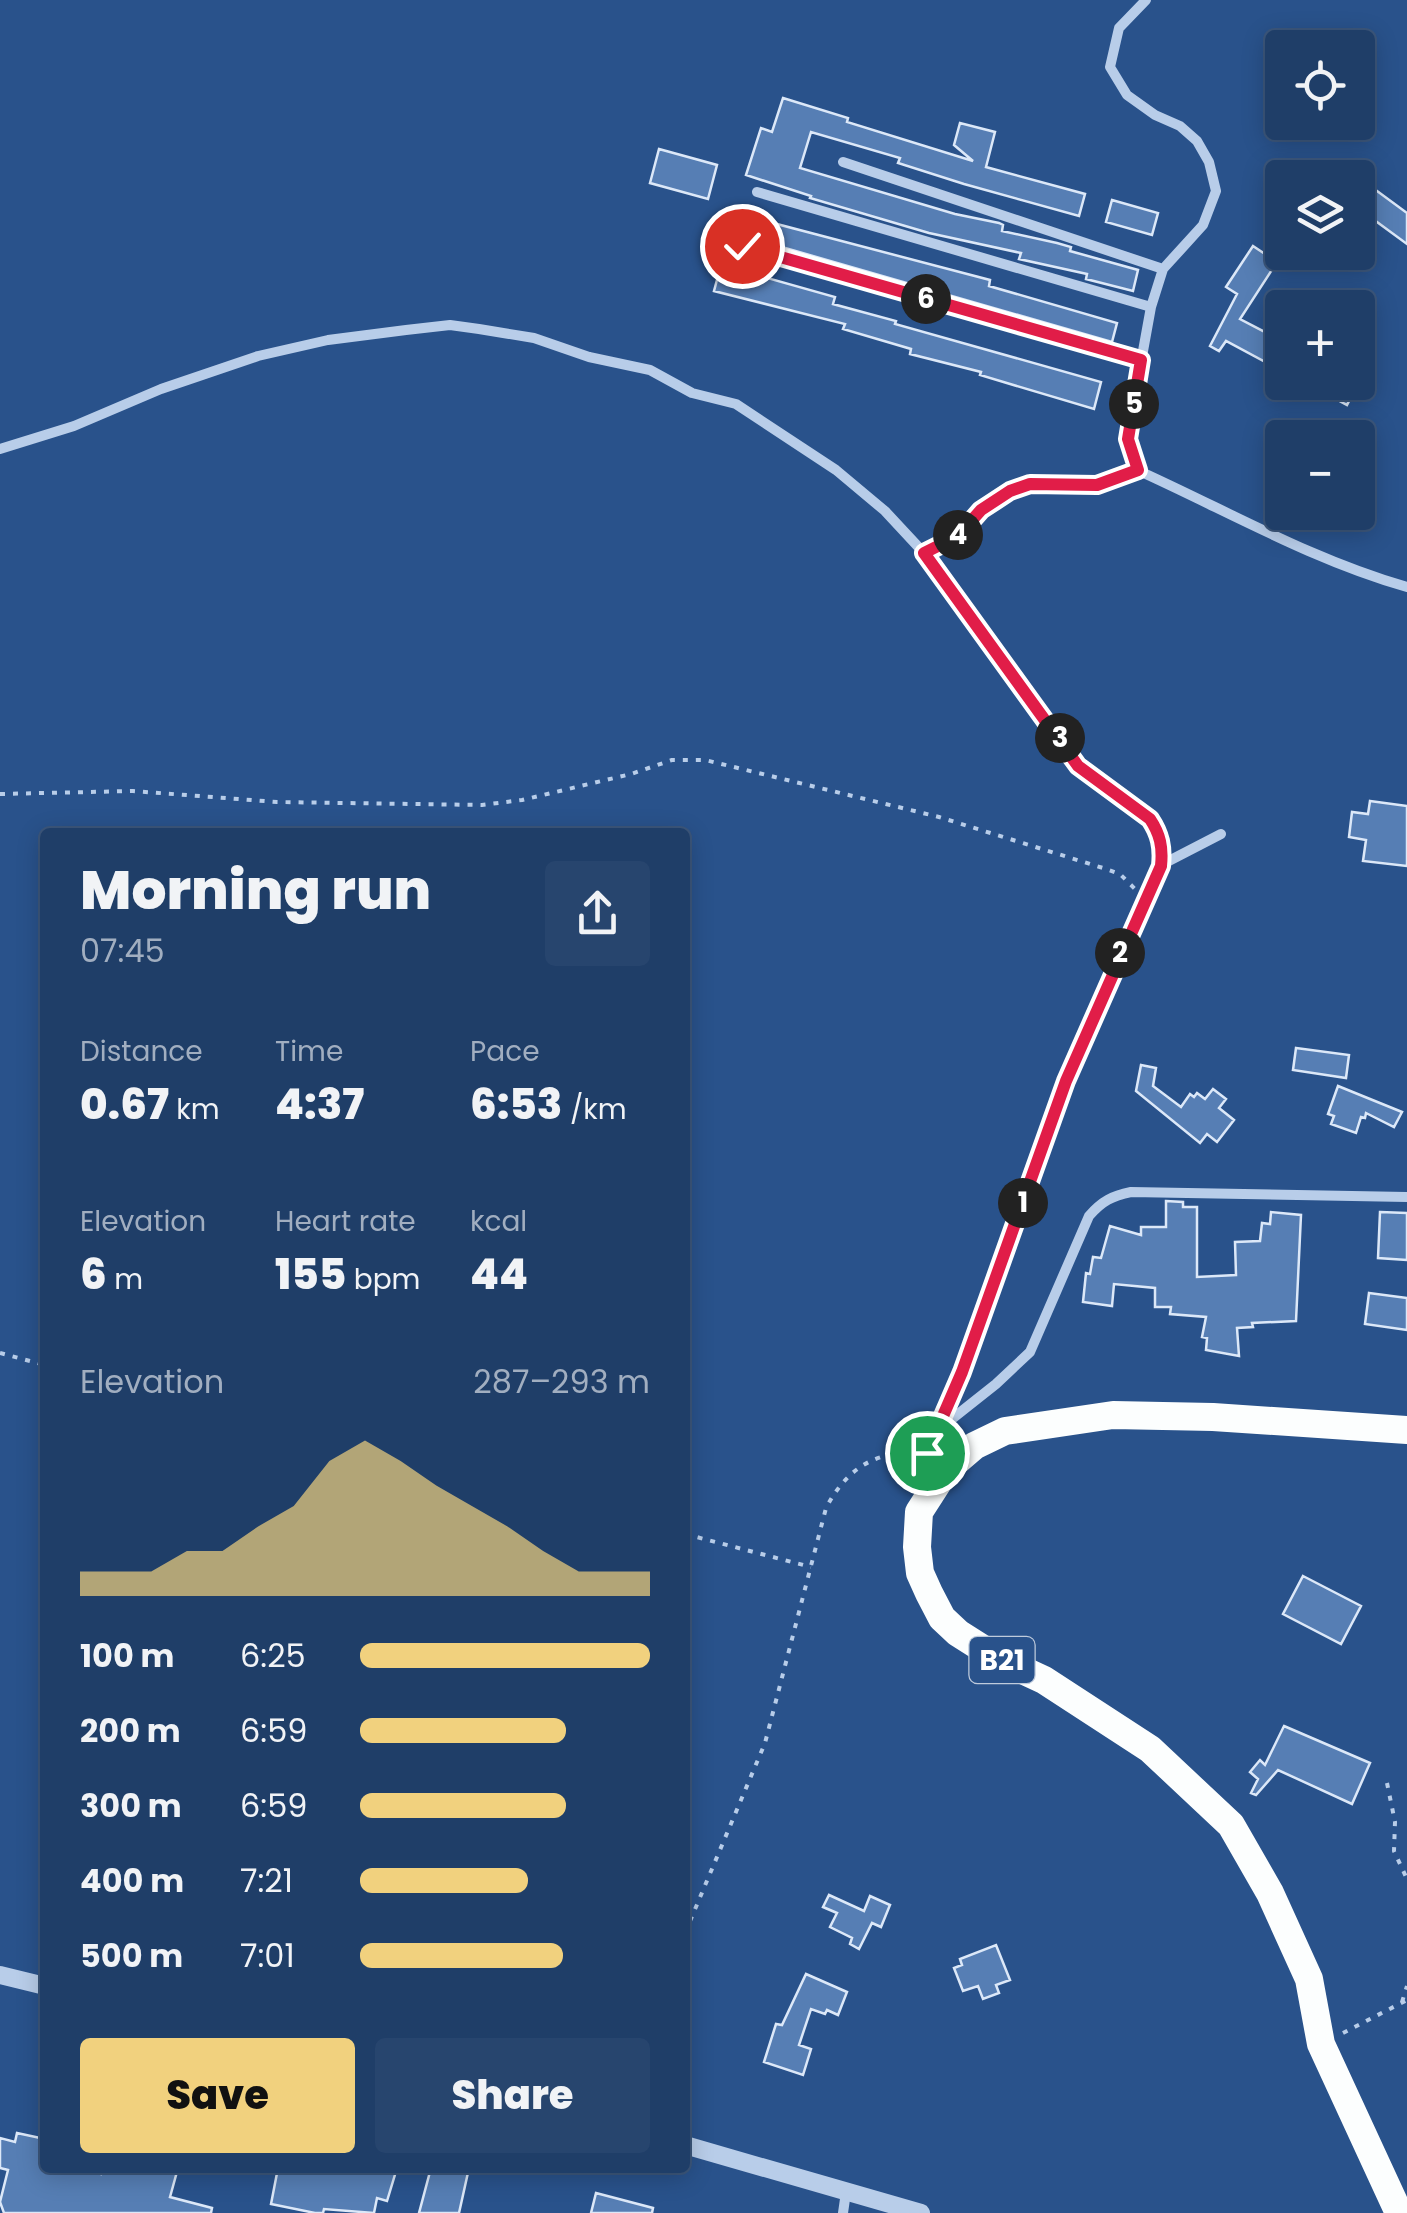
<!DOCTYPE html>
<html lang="en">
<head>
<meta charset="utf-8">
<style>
  body { margin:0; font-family:Poppins,sans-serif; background:#27456e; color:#f1f3f6; height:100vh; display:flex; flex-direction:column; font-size:38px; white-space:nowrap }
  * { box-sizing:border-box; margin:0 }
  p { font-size:32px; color:#a1aec0 }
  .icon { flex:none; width:55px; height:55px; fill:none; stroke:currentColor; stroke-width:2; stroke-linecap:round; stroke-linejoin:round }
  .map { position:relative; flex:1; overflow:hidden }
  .panel { position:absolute; left:40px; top:828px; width:650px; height:1345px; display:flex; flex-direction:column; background:#1f3e68; border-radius:10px; box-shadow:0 5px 25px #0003,0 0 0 2px #3c577c }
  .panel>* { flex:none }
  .tools { position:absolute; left:1265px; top:30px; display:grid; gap:20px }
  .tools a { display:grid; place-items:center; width:110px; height:110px; border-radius:10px; background:#1f3e68; box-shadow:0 5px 25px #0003,0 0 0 2px #3c577c; font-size:50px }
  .pin { position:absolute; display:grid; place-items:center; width:85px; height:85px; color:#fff; margin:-42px; border:5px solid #fff; border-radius:50%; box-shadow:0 2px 10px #0007 }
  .km { position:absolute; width:50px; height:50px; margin:-25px; border-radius:50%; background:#222; color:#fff; font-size:28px; line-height:50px; text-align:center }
  .round { display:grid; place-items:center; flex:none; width:105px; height:105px; border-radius:10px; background:#27456e }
  .overview { display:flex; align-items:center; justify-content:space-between; height:170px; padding:0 40px }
  h1 { font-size:55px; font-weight:800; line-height:75px }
  .figures { display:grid; grid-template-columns:repeat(3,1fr); gap:15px; height:170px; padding:10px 40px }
  .figures div { display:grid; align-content:center }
  .figures b { font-size:42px; font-weight:800 }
  .figures small { font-size:28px; font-weight:400 }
  .figures p { font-size:28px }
  .chart { height:280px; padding:20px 40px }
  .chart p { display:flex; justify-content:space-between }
  .chart svg { width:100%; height:180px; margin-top:10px; fill:#f1d17e; opacity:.7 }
  .primary-button { display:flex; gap:20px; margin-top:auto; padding:20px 40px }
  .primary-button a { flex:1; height:115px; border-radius:10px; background:#f1d17e; color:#111; font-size:40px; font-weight:800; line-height:115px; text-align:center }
  .primary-button a+a { background:#27456e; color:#f1f3f6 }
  ul { padding:0 40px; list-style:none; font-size:32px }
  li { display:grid; grid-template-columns:160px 120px 1fr; align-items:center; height:75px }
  li i { height:25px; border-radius:12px; background:#f1d17e }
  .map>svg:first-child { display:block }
  .building { fill:#567eb4; stroke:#dce8f8; stroke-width:2.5 }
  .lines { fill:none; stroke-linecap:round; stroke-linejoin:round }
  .path { stroke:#b8cde9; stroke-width:4; stroke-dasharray:5 8; stroke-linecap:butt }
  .minor { stroke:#b8cde9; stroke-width:10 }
  .tertiary { stroke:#b8cde9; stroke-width:18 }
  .trunk { stroke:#fcfefe; stroke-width:28 }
  .route-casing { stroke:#fff; stroke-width:20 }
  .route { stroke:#e11d48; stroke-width:12 }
  .labels { text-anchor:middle; stroke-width:9; stroke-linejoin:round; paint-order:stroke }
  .shield { fill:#29528b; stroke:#bfcbdc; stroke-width:2.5 }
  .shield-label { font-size:28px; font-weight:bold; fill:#fff }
</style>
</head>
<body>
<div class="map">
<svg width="1407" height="2213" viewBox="0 0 1407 2213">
  <rect width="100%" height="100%" fill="#29528b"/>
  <path class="building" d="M783 98 848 118 847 122 973 161 954 145 960 123 995 132 986 167 1085 194 1079 216 964 184 898 163 900 158 811 132 800 168 955 214 999 223 1003 225 1002 231 1057 243 1071 247 1070 251 1138 270 1133 291 1086 279 1087 274 1019 259 1021 253 929 233 810 198 811 196 746 175 761 128 772 132Z
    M659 149 717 165 708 199 650 183Z
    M1358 177 1407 213V244L1358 208Z
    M1112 200 1158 213 1152 235 1106 222Z
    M731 212 990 280 989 286 1117 323 1112 342 726 231Z
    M1253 246 1277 262 1240 319 1282 341V371L1226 341 1219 351 1210 346 1237 294 1226 287Z
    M721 265 835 297 833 304 896 321 895 324 1101 382 1094 409 980 375 981 372 910 354 911 349 843 329 845 324 714 291Z
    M1304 382H1359L1347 405Z
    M1370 801 1407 806V866L1363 861 1366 840 1349 837 1352 812 1368 814Z
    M1296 1048 1349 1055 1346 1078 1293 1070Z
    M1141 1065 1156 1068 1153 1086 1181 1107 1190 1094 1194 1097 1197 1093 1205 1099 1213 1089 1226 1099 1219 1108 1234 1120 1217 1142 1207 1134 1200 1143 1136 1091Z
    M1338 1086 1402 1112 1394 1127 1366 1113 1365 1118 1361 1117 1356 1133 1331 1124 1334 1116 1328 1114Z
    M1166 1201 1183 1202V1207H1197V1277L1236 1275 1235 1242 1260 1241 1262 1223 1270 1224 1271 1212 1301 1215 1296 1321 1252 1323 1253 1327 1237 1328 1239 1356 1206 1350 1207 1338 1202 1337 1206 1317 1170 1314 1171 1307H1155V1288L1114 1284 1112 1306 1083 1302 1086 1273 1090 1274 1093 1257 1101 1258 1110 1226 1141 1235V1227H1166Z
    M1380 1212 1407 1213V1260L1378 1258Z
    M1369 1293 1407 1298V1330L1365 1324Z
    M1303 1576 1361 1606 1341 1644 1283 1614Z
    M1284 1726 1370 1763 1352 1804 1278 1770 1256 1795 1251 1793 1258 1779 1250 1772 1260 1760 1265 1765Z
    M829 1895 864 1911 870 1896 890 1905 881 1927 872 1923 859 1949 850 1944 852 1938 830 1927 837 1913 823 1907Z
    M996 1945 1010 1980 996 1985 999 1993 983 1999 978 1986 963 1991 954 1968 962 1965 960 1959Z
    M806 1974 847 1992 838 2015 827 2010 825 2014 811 2009 799 2045 811 2049 803 2075 764 2062 776 2024 782 2025Z
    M17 2133 45 2139V2168H73L101 2174 102 2168H178L170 2197 212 2208 211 2213H4L0 2202 8 2170 0 2168V2138L15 2142Z
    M278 2168H397L387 2201 377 2198 374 2213 324 2209 323 2213H315L271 2204Z
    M431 2168H469L459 2213H419Z
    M596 2193 653 2208 652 2213H591Z"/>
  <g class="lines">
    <path class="path" d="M0 794 133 791 277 802 482 805 522 800 631 774 672 760H705L939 817 1103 868 1120 874 1135 889
      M0 1353 45 1365
      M685 1534 811 1567
      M1387 1783 1395 1822 1394 1851 1407 1879
      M685 1933 765 1743 826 1508C845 1472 871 1452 913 1453
      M1402 2002 1407 1986
      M1343 2033 1407 2000"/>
    <path class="minor" d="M843 162 1163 269
      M757 192 1151 307
      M743 246 1141 360
      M0 449 74 426 161 389 258 356 328 340 406 330 450 325 479 329 534 338 589 357 650 370 692 393 736 404 836 470 885 511 924 553 1078 766 1150 819C1160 834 1163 847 1161 865L1066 1081 962 1372 927 1453
      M1137 470C1228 511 1310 559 1407 587
      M924 553 958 536 981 510 1010 491 1030 484 1097 485 1137 470 1130 451 1129 428 1151 307 1163 269 1203 225 1216 191 1209 162 1197 141 1180 126 1155 115 1127 95 1110 67 1119 28 1146 0
      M1161 865 1221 834
      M943 1426 996 1384 1030 1352 1089 1216C1102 1201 1112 1196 1131 1192L1407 1197
      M843 2213 846 2192"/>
    <path class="tertiary" d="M0 1975 45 1986
      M685 2145 921 2213"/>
    <path class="trunk" d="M1399 2213 1321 2044 1309 1979 1270 1893 1231 1825 1150 1749 1044 1680 999 1659 958 1633 942 1618 929 1593 920 1573 917 1547 919 1512 946 1470 974 1446 1005 1431 1113 1415 1213 1417 1407 1430"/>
  </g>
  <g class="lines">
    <defs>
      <path id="route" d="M742 246 1141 360 1128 439 1138 470 1097 485 1030 484 1010 491 981 510 958 536 924 553 1078 766 1150 819C1160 834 1163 847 1161 866L1066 1081 962 1372 927 1453"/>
    </defs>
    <use href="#route" class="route-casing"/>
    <use href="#route" class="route"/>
  </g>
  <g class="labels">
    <rect class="shield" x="969.5" y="1637" width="65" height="46" rx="8"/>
    <g class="shield-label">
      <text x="1002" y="1670">B21</text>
    </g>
  </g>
</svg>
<div class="tools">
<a><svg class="icon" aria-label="locate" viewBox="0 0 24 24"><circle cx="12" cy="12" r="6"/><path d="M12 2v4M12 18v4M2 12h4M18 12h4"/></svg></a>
<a><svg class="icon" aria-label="layers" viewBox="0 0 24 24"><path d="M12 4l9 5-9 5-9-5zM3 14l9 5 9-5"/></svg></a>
<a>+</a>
<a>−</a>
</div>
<div class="pin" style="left:927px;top:1453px;background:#1e9e55"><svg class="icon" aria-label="arrive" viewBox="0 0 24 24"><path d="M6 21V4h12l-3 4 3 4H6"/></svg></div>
<div class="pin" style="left:742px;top:246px;background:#d93025"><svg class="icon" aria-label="check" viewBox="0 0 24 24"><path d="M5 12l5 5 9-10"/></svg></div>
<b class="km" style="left:1023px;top:1203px">1</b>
<b class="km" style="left:1120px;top:953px">2</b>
<b class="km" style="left:1060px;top:738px">3</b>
<b class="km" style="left:958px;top:535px">4</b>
<b class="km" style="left:1134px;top:404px">5</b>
<b class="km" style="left:926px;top:299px">6</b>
<section class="panel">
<div class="overview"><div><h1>Morning run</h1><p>07:45</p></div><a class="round"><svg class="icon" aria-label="share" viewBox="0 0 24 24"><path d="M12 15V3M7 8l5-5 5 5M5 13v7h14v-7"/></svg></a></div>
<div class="figures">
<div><p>Distance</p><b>0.67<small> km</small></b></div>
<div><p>Time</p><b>4:37</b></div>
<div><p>Pace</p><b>6:53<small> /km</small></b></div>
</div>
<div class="figures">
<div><p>Elevation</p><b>6<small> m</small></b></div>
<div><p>Heart rate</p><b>155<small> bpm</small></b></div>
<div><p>kcal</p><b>44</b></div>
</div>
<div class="chart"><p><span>Elevation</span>287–293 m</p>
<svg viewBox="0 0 160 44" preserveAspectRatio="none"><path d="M0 44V38L10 38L20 38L30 33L40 33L50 27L60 22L70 11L80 6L90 11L100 17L110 22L120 27L130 33L140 38L150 38L160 38V44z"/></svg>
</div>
<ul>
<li><b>100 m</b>6:25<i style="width:100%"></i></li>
<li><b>200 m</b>6:59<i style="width:71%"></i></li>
<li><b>300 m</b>6:59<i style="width:71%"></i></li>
<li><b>400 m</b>7:21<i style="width:58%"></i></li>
<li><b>500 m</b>7:01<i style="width:70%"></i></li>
</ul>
<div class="primary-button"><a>Save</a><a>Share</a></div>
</section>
</div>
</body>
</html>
